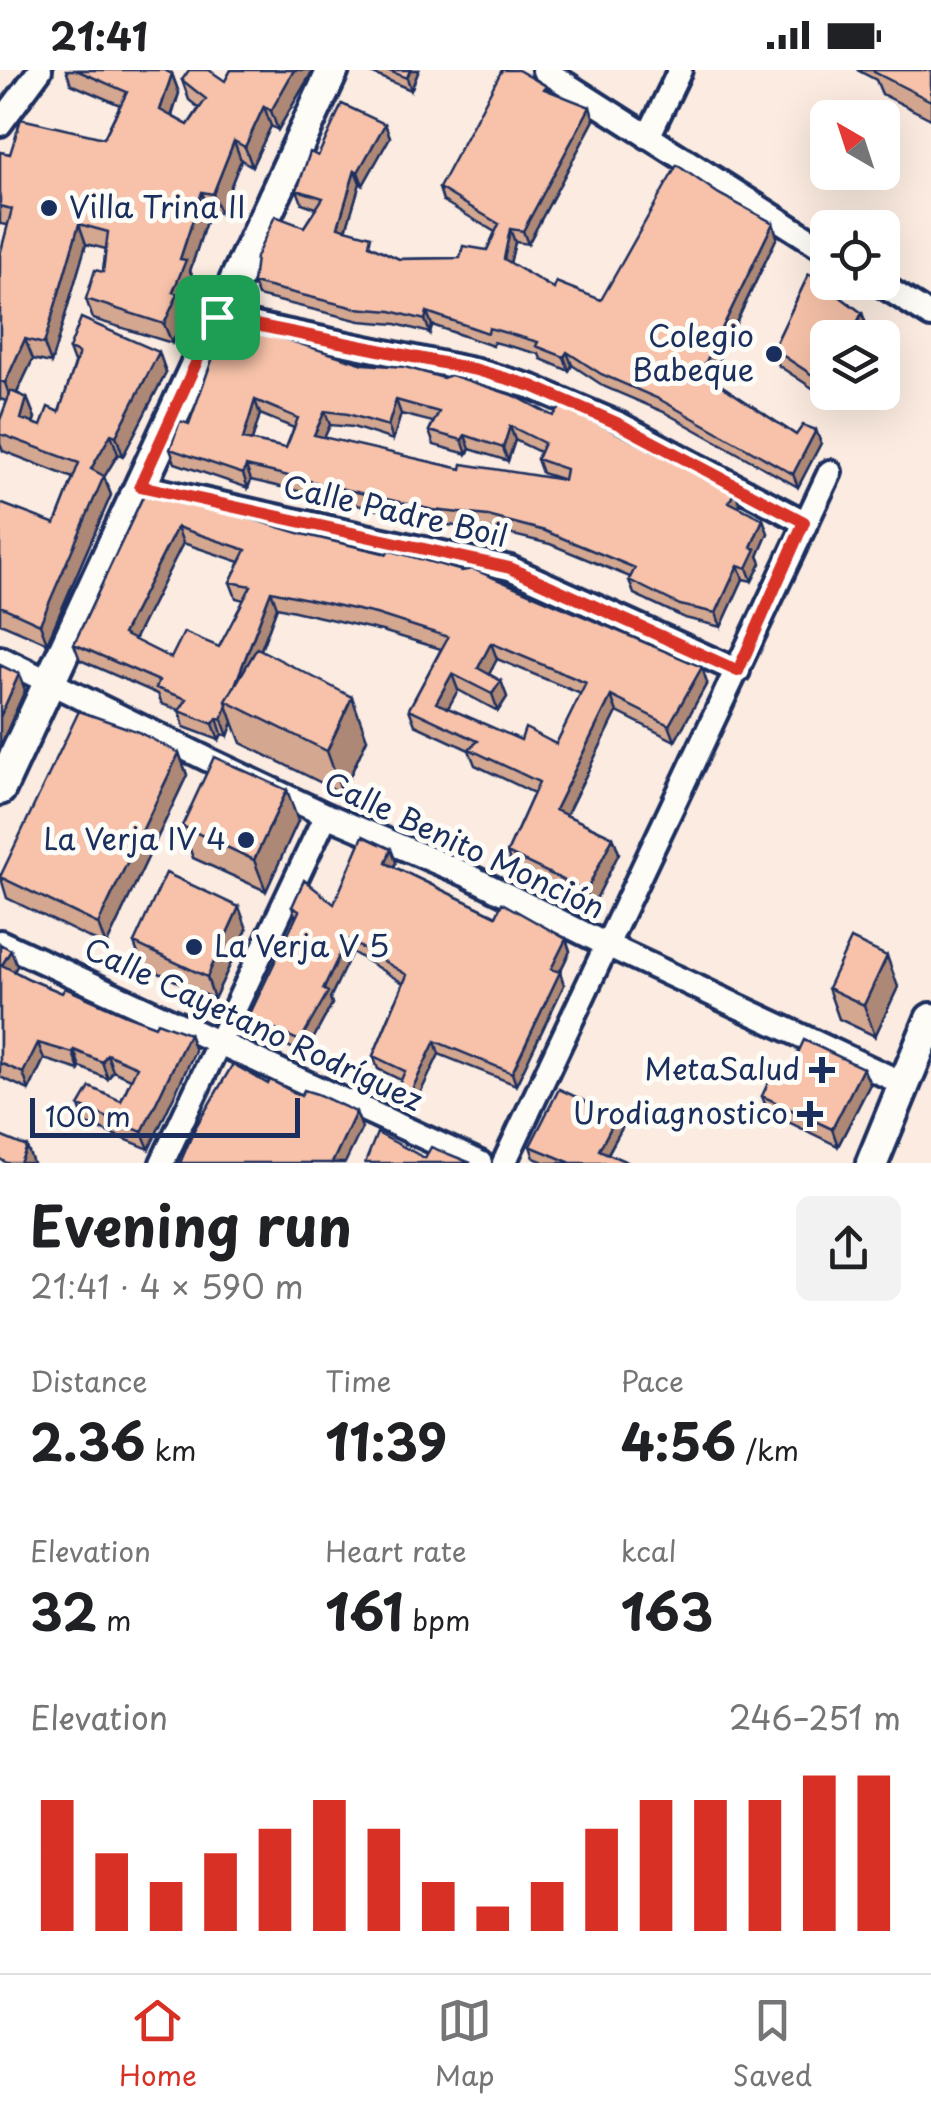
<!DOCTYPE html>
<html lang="en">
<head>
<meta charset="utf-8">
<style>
  body { margin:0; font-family:"Playpen Sans",sans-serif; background:#f2f2f2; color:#202124; height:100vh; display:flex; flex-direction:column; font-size:38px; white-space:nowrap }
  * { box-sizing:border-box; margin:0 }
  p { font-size:32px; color:#757577 }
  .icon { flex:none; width:55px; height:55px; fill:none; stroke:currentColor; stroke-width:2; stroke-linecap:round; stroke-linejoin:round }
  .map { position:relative; height:1093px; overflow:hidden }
  .side { display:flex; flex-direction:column; background:#fff; flex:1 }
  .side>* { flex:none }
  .needle { width:65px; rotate:321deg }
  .tools { position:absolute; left:810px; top:30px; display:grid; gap:20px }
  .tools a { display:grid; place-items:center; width:90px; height:90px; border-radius:15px; background:#fff; box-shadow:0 10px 40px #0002; font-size:50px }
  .scale { position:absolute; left:30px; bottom:25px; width:270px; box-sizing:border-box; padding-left:10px; border:5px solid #1b2f5e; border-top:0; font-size:28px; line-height:35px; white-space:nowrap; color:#1b2f5e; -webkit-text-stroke:8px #fdfcf7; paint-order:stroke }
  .pin { position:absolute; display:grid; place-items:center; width:85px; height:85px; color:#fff; margin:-42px; border-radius:20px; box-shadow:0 5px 15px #0006 }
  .round { display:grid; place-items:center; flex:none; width:105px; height:105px; border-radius:15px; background:#f2f2f2 }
  .summary { display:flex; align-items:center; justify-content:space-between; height:170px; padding:0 30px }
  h1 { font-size:55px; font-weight:700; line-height:75px }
  .stats { display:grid; grid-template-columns:repeat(3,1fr); gap:15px; height:170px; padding:10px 30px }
  .stats div { display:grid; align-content:center }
  .stats b { font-size:50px; font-weight:700 }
  .stats small { font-size:28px; font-weight:400 }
  .stats p { font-size:28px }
  .chart { height:280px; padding:20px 30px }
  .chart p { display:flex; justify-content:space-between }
  .chart svg { width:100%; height:180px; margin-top:10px; stroke:#d93025; stroke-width:6 }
  .status { display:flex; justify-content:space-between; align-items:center; height:70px; padding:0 50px; background:#fff; direction:ltr }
  .status svg { height:28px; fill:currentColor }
  .tabs { display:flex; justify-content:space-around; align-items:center; height:140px; border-top:2px solid #e0e0e0; background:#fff; font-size:28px; color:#757577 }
  .tabs a { display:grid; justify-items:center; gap:5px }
  .tabs .selected { color:#d93025 }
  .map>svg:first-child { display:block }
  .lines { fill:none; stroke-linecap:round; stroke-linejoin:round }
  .street-casing { stroke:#1b2f5e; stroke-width:30 }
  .secondary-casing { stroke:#1b2f5e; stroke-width:38 }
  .street { stroke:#fdfcf7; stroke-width:22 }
  .secondary { stroke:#fdfcf7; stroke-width:30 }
  .wall { fill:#d4a791; stroke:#1b2f5e; stroke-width:2.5; fill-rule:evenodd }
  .shaded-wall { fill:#ad8876; stroke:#1b2f5e; stroke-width:2.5 }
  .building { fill:#f7c2a9; stroke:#1b2f5e; stroke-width:2.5; fill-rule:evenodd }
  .route-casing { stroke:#fff; stroke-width:20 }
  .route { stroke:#d93025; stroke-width:12 }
  .poi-dot { fill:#1b2f5e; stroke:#fdfcf7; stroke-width:4 }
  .labels { text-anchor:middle; stroke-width:10; stroke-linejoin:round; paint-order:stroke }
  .poi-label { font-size:30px; fill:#1b2f5e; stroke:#fdfcf7; text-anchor:end }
  .street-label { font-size:30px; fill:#1b2f5e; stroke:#fdfcf7 }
</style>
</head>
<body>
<div class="status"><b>21:41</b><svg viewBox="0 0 49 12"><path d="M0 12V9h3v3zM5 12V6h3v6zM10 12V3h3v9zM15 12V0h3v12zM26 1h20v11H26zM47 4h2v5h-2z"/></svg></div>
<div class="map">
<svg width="931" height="1093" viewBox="0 0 931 1093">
  <rect width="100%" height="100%" fill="#fbebe0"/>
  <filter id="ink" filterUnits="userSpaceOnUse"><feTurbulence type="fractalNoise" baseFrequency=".01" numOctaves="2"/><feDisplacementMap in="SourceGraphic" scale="20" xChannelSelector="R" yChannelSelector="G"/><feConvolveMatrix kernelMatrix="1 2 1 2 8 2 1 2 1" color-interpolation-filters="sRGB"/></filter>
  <g filter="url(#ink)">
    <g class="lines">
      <defs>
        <path id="street" d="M544 0 828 181
          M0 54 40 0
          M648 67 680 0
          M877 212 931 246
          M217 247 477 301 532 317 619 354 804 452
          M140 416 510 498 738 601
          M0 588 211 691 326 745 465 804 607 875 904 1014
          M0 872 480 1093
          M162 1093 326 745
          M504 1093 830 402"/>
        <path id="secondary" d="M0 719 333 0
          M872 1093 931 949"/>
      </defs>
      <use href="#street" class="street-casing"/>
      <use href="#secondary" class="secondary-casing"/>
      <use href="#street" class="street"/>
      <use href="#secondary" class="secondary"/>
    </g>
    <path class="wall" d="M66 0H164L172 4 179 23 172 46 188 55 199 38 189 30 182 10 225 11 231 0H311L312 2 278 60 271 56 252 96 241 90 220 143 209 142 190 201 194 210 182 236 185 244 172 273 93 249 86 229 103 202 106 179 86 174 51 293 33 289 17 323 27 328 35 348 33 353 41 356 59 342 75 295 69 279 166 302 123 386 118 384 104 407 111 425 47 573 0 553V433L55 454 73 408 3 381 0 374V350L7 331 0 329V185L8 155 0 154V82L10 84 104 68 120 35 71 14Z
      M364 0H419L411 20Z
      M857 0H931V49L882 24 876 10Z
      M546 16 547 20 594 50 528 174 515 172 510 193 554 219 601 230 719 124 773 153 777 167 710 308 796 365 821 373 798 417 664 342 605 317 572 295 569 301 541 289 539 284 494 272 493 276 432 255 430 263 396 254 360 251 258 226 253 213 304 157 316 138 302 133 297 120 318 86 385 54 390 67 363 115 360 113 346 160 375 178 399 189 460 188 487 180 495 162 443 131 439 118Z
      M809 204 862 243 868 260 864 268H828V322H836L832 331 779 296 773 279Z
      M364 294 553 346 735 421 740 435 739 437 768 463 758 486 761 493 752 511 743 509 721 557 685 548 634 524 629 510 630 507 550 474 493 460 438 454 251 410 248 418 175 393 170 379 189 354ZM260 344 294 358 286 378 252 371ZM401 344 433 352 429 361 434 375 467 384 470 379 508 391 515 370 540 382 537 389 542 403 564 410 461 399 324 368 330 355 353 357 393 370Z
      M147 418 707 613 675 671 617 642 566 745 613 767 619 783 592 837 513 799 507 783 534 723 475 695 469 680 415 655 409 639 441 579 382 561 277 537 261 580 367 669 342 723 241 673 233 652 228 666 222 664 219 670 184 657 179 640 162 634 158 624 80 590 74 574ZM183 473 240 492 230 512 236 528 244 530 219 577 171 588 134 570ZM497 589 581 624 556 674 521 670 448 638 458 620 498 641 507 627 501 611 489 604Z
      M179 683 187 705 106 876 7 828 0 805Z
      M298 751 266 821 193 788 182 756Z
      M396 792 394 797 496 846 566 869 570 881 560 902 564 915 516 1015 439 984 410 1044 398 1039 394 1026 401 1010 378 999 373 986 403 913 352 882 330 928 332 934 305 984 252 960 248 948 296 848 292 837 334 834Z
      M247 859 214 929 142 895 134 873Z
      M0 874 17 896 14 901 29 909 62 923 155 956 189 964 195 981 149 1079 85 1053 79 1036 121 1031 131 1009 113 1001 108 1009 80 997 79 1000 44 989 29 1020 0 1007Z
      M898 917 875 966 839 949 828 918Z
      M863 998 870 1014 838 1076 768 1042 762 1026 789 1002Z
      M622 1058 608 1084 629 1093H546L534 1088 530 1076Z"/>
    <path class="shaded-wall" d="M294 0H311L312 2 278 60 271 41Z
      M410 0H419L411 20 407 8Z
      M172 4 179 23 167 59 160 40Z
      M264 36 271 56 252 96 245 77Z
      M590 37 594 50 528 174 523 161Z
      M385 54 390 67 363 115 358 102Z
      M234 71 241 90 220 143 213 124Z
      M355 100 360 113 343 170 338 157Z
      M202 122 209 142 190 201 194 210 182 236 185 244 172 273 164 254 180 189Z
      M773 153 777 167 706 315 701 302Z
      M79 154 86 174 51 293 44 274Z
      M510 159 515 172 508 202 504 189Z
      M427 242 432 255 430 263 425 250Z
      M862 243 868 260 864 268H849Z
      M25 269 33 289 12 333 5 313Z
      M159 282 166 302 123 386 116 366Z
      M567 282 572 295 569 301 564 287Z
      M829 322H836L832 331Z
      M27 328 35 348 28 369 21 349Z
      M255 330 260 344 248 383 243 369Z
      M396 330 401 344 393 370 388 356Z
      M325 341 330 355 319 379 314 365Z
      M510 356 515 370 508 391 503 378Z
      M816 360 821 373 798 417 793 404Z
      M111 364 118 384 104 407 111 425 47 573 40 554 91 399Z
      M465 365 470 379 467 384 462 370Z
      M246 396 251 410 248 418 243 404Z
      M735 421 740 435 734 446 729 432Z
      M763 449 768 463 758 486 761 493 752 511 747 498 751 477Z
      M177 457 183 473 129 580 123 564Z
      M738 495 743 509 721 557 716 543Z
      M271 521 277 537 239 637 229 632Z
      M491 573 497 589 484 614 478 598Z
      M702 597 707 613 675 671 669 655Z
      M19 604 25 620 0 677V647Z
      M452 604 458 620 442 649 436 633Z
      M501 611 507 627 498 641 492 624Z
      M611 626 617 642 561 756 555 740Z
      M352 627 367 669 342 723 327 681Z
      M227 635 233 652 228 666 222 650Z
      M217 648 222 664 219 670 213 654Z
      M179 683 187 705 106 876 98 854Z
      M287 720 298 751 266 821 254 790Z
      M613 767 619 783 592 837 586 821Z
      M391 779 396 792 391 805 386 793Z
      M239 837 247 859 214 929 207 907Z
      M347 869 352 882 330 928 332 934 305 984 300 971Z
      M566 869 570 881 555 911 551 899Z
      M11 880 17 896 8 912 2 895Z
      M887 886 898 917 875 966 864 935Z
      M560 902 564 915 516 1015 512 1003Z
      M189 964 195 981 149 1079 142 1062Z
      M435 971 439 984 410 1044 406 1032Z
      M38 973 44 989 29 1020 23 1003Z
      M74 980 80 997 79 1000 73 983Z
      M107 984 113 1001 108 1009 102 992Z
      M863 998 870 1014 838 1076 832 1059Z
      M356 1042 362 1058 345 1093H332Z
      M617 1046 622 1058 603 1092 599 1080Z
      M27 1077 33 1093H20Z"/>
    <path class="building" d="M76 0H164L172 4 160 40 188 55 206 29 182 10 189 0H209L225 11 231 0H294L271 41 264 36 245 77 234 71 213 124 202 122 180 189 186 190 173 222 178 224 164 254 86 229 95 200 103 202 108 162 79 154 44 274 25 269 5 313 0 311V185L12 139 0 136V82L10 84 21 49 104 68 127 22Z
      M387 0H410L407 8Z
      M502 0H518L546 16 544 19 590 37 523 161 510 159 504 189 554 219 556 212 601 230 677 95 719 124 773 153 701 302 796 365 803 355 816 360 793 404 659 329 601 304 567 282 564 287 536 276 538 272 489 258 488 263 427 242 425 250 391 241 355 238 253 213 256 187 275 146 304 157 323 128 297 120 310 82 318 86 342 34 385 54 358 102 355 100 338 157 371 166 369 175 399 189 460 188 463 176 487 180 499 154 439 118Z
      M875 0H931V31L874 2Z
      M809 204 862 243 849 268H828V311L826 314 773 279Z
      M81 248 159 282 116 366 111 364 91 399 104 406 40 554 0 536V433L55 454 79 393 0 364V350L11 321 27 328 21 349 41 356 48 337 59 342 79 283 69 279Z
      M226 251 364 294 405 297 443 308 451 305 515 326 553 346 562 336 735 421 729 432 763 449 751 477 756 479 747 498 738 495 716 543 680 535 629 510 635 498 545 461 488 446 433 440 246 396 243 404 170 379 180 351 189 354ZM255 330 298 348 286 378 243 369ZM396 330 439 342 429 361 462 370 465 365 503 378 510 356 544 373 537 389 566 399 564 410 462 394 461 399 314 365 325 341 348 344 388 356Z
      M147 418 302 464 387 484 388 480 462 501 473 499 702 597 669 655 611 626 555 740 613 767 586 821 507 783 539 712 469 679 478 671 409 639 448 567 376 544 271 521 235 615 226 631 227 635 222 650 217 648 213 654 179 641 187 629 156 618 159 611 74 574ZM177 457 246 480 230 512 251 516 219 577 184 562 171 588 123 564ZM491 573 586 613 556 674 525 658 521 670 436 633 452 604 492 624 501 611 478 598Z
      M257 578 352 627 327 681 226 631Z
      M0 595 19 604 0 647Z
      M79 641 136 661 179 683 98 854 0 807Z
      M214 687 287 720 254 790 182 756Z
      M363 766 391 779 386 793 496 846 502 833 566 869 551 899 560 902 512 1003 435 971 406 1032 394 1026 405 1001 373 986 407 905 347 869 323 919 328 922 300 971 248 948 299 841 292 837 304 810 334 834Z
      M166 803 239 837 207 907 134 873Z
      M851 869 887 886 864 935 828 918Z
      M0 874 11 880 2 895 29 909 62 923 65 918 126 945 155 956 157 952 189 964 142 1062 79 1036 90 1017 121 1031 137 997 107 984 102 992 74 980 73 983 38 973 23 1003 0 993Z
      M804 970 863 998 832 1059 762 1026 776 996 789 1002Z
      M233 994 268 1014 270 1010 301 1026 304 1020 317 1024 356 1042 332 1093H180L195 1058Z
      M559 1019 617 1046 599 1080 629 1093H571L530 1076Z
      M377 1063 425 1088 431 1077 471 1093H365Z
      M0 1066 27 1077 20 1093H7L0 1089Z"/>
  </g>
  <g class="lines" filter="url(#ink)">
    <defs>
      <path id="route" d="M217 247 477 300 532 316 619 354 804 452 738 601 510 498 140 416Z"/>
    </defs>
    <use href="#route" class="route-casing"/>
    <use href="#route" class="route"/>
  </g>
  <g class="poi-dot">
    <circle cx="49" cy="138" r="10"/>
    <circle cx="774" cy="284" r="10"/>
    <circle cx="246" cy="770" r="10"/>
    <circle cx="194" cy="877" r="10"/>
    <path d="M817 985h10v10h10v10h-10v10h-10v-10h-10v-10h10z"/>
    <path d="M805 1029h10v10h10v10h-10v10h-10v-10h-10v-10h10z"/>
  </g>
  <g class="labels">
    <g class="poi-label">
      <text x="69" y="148" text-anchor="start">Villa Trina II</text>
      <text x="754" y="277">Colegio<tspan x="754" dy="34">Babeque</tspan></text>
      <text x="226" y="780">La Verja IV 4</text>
      <text x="214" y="887" text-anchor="start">La Verja V 5</text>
      <text x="800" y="1010">MetaSalud</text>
      <text x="788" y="1054">Urodiagnostico</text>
    </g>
    <g class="street-label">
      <text transform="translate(395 442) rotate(13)" y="10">Calle Padre Boil</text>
      <text transform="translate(464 776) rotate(25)" y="10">Calle Benito Monción</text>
      <text transform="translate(253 955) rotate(25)" y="10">Calle Cayetano Rodríguez</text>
    </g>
  </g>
</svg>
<div class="tools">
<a><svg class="needle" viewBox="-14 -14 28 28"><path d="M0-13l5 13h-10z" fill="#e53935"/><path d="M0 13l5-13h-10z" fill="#757577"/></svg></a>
<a><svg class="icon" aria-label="locate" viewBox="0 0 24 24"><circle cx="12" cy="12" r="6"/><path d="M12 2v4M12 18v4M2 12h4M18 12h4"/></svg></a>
<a><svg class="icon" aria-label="layers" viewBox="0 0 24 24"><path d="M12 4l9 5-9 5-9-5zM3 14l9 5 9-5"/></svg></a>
</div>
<div class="scale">100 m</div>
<div class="pin" style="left:217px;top:247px;background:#1e9e55"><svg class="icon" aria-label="arrive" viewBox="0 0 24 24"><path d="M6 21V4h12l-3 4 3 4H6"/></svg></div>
</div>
<section class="side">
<div class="summary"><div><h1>Evening run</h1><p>21:41 · 4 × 590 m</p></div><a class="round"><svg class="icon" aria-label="share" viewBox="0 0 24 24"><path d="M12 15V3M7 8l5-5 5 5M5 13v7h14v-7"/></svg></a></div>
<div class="stats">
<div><p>Distance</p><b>2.36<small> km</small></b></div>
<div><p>Time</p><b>11:39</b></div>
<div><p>Pace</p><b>4:56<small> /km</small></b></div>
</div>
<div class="stats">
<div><p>Elevation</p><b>32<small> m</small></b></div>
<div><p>Heart rate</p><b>161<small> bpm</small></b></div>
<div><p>kcal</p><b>163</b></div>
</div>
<div class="chart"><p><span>Elevation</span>246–251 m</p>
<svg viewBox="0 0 160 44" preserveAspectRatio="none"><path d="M5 44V12M15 44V25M25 44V32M35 44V25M45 44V19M55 44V12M65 44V19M75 44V32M85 44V38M95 44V32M105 44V19M115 44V12M125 44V12M135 44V12M145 44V6M155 44V6"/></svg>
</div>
</section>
<nav class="tabs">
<a class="selected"><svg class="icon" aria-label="home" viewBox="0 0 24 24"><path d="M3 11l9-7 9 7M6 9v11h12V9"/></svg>Home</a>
<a><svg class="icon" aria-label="map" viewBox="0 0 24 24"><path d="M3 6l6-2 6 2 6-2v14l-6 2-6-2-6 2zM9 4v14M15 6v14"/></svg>Map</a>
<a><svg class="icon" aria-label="saved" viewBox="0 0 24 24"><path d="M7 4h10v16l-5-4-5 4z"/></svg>Saved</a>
</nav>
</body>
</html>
